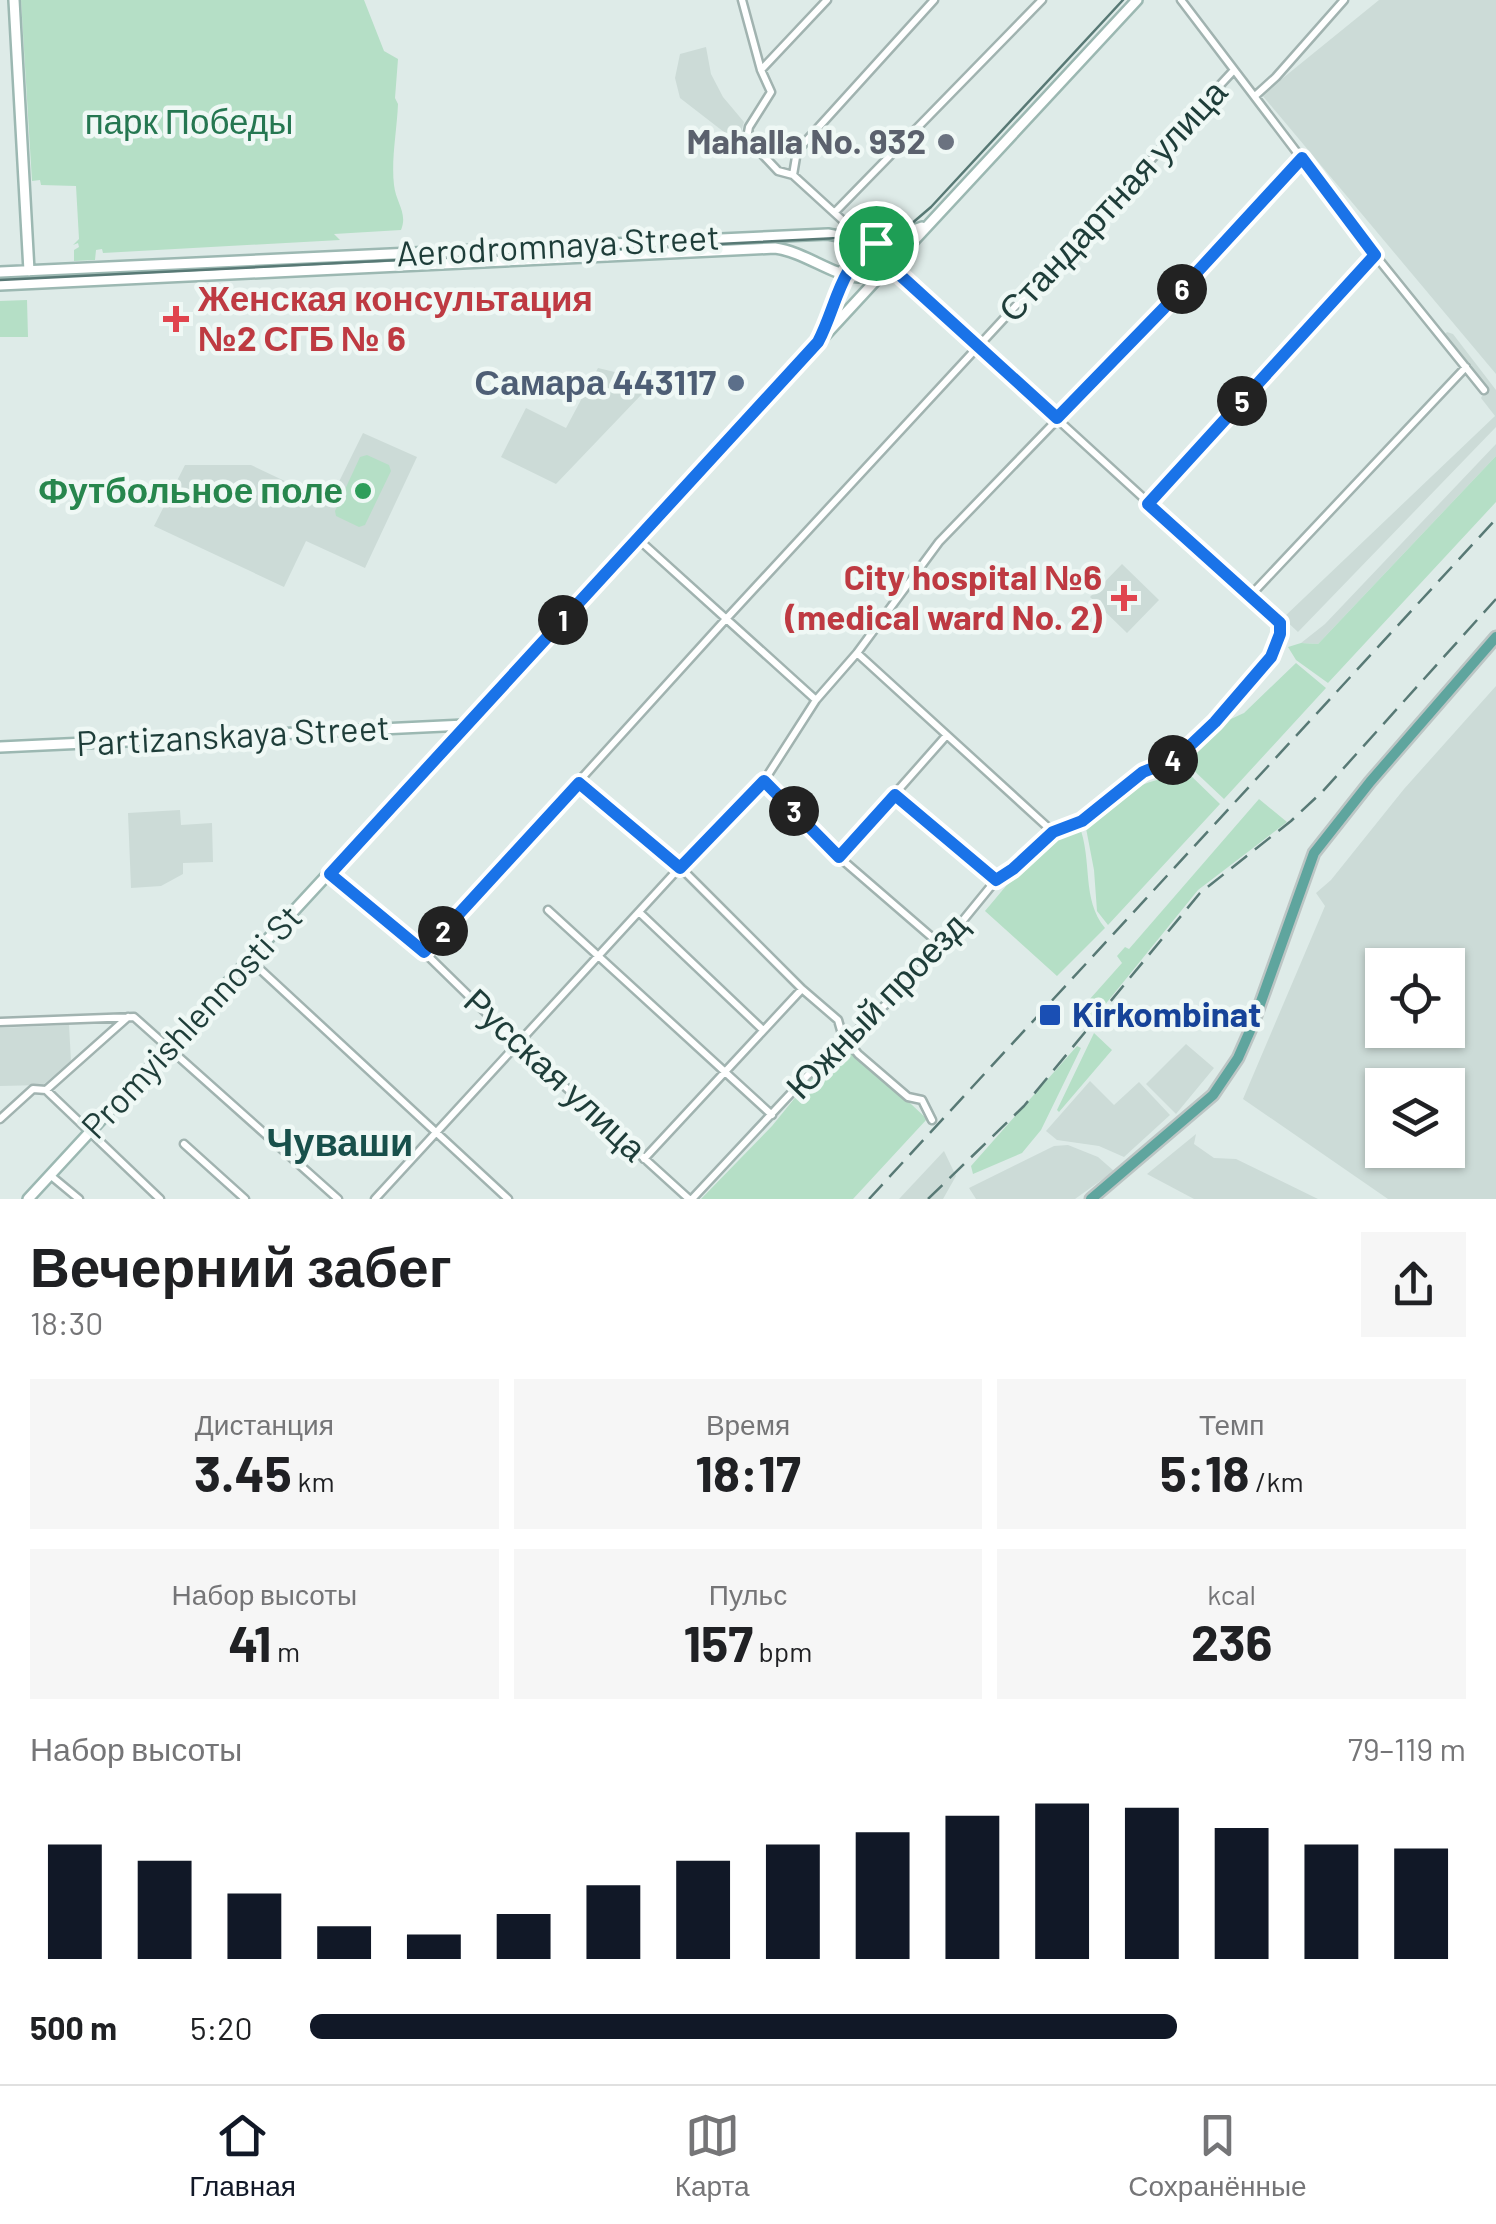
<!DOCTYPE html>
<html lang="ru">
<head>
<meta charset="utf-8">
<style>
  body { margin:0; font-family:Barlow,sans-serif; background:#f6f6f6; color:#202124; height:100vh; display:flex; flex-direction:column; font-size:38px; white-space:nowrap }
  * { box-sizing:border-box; margin:0 }
  p { font-size:32px; color:#757577 }
  .icon { flex:none; width:55px; height:55px; fill:none; stroke:currentColor; stroke-width:2; stroke-linecap:round; stroke-linejoin:round }
  .map { position:relative; height:1199px; overflow:hidden }
  .sheet { display:flex; flex-direction:column; background:#fff; flex:1 }
  .sheet>* { flex:none }
  .buttons { position:absolute; left:1365px; top:948px; display:grid; gap:20px }
  .buttons a { display:grid; place-items:center; width:100px; height:100px; border-radius:0px; background:#fff; box-shadow:0 2px 8px #0004; font-size:50px }
  .pin { position:absolute; display:grid; place-items:center; width:85px; height:85px; color:#fff; margin:-42px; border:5px solid #fff; border-radius:50%; box-shadow:0 2px 10px #0007 }
  .km { position:absolute; width:50px; height:50px; margin:-25px; border-radius:50%; background:#222; color:#fff; font-size:28px; line-height:50px; text-align:center }
  .round { display:grid; place-items:center; flex:none; width:105px; height:105px; border-radius:0px; background:#f6f6f6 }
  .overview { display:flex; align-items:center; justify-content:space-between; height:170px; padding:0 30px }
  h1 { font-size:55px; font-weight:700; line-height:75px }
  .metrics { display:grid; grid-template-columns:repeat(3,1fr); gap:15px; height:170px; padding:10px 30px }
  .metrics div { display:grid; align-content:center; border-radius:0px; background:#f6f6f6; text-align:center }
  .metrics b { font-size:50px; font-weight:700 }
  .metrics small { font-size:28px; font-weight:400 }
  .metrics p { font-size:28px }
  .chart { height:280px; padding:20px 30px }
  .chart p { display:flex; justify-content:space-between }
  .chart svg { width:100%; height:180px; margin-top:10px; stroke:#111827; stroke-width:6 }
  ul { padding:0 30px; list-style:none; font-size:32px }
  li { display:grid; grid-template-columns:160px 120px 1fr; align-items:center; height:75px }
  li i { height:25px; border-radius:12px; background:#111827 }
  .tab-bar { display:flex; justify-content:space-around; align-items:center; height:140px; border-top:2px solid #e0e0e0; background:#fff; font-size:28px; color:#757577 }
  .tab-bar a { display:grid; justify-items:center; gap:5px }
  .tab-bar .on { color:#111827 }
  .map>svg:first-child { display:block }
  .built { fill:#ccdbd7; fill-rule:evenodd }
  .green { fill:#b5dfc6 }
  .lines { fill:none; stroke-linecap:round; stroke-linejoin:round }
  .street-casing { stroke:#a1b3b0; stroke-width:11 }
  .secondary-casing { stroke:#9cb8b2; stroke-width:14 }
  .primary-casing { stroke:#bcc5c4; stroke-width:15 }
  .street { stroke:#fff; stroke-width:6 }
  .secondary { stroke:#fff; stroke-width:9 }
  .primary { stroke:#5fa59e; stroke-width:10 }
  .tram { stroke:#587975; stroke-width:2.5 }
  .rail { stroke:#587975; stroke-width:2.5; stroke-dasharray:20 10; stroke-linecap:butt }
  .route-casing { stroke:#fff; stroke-width:20 }
  .route { stroke:#1a73e8; stroke-width:12 }
  .worship-dot { fill:#6b7280; stroke:#eff8f5; stroke-width:4 }
  .health-dot { fill:#e0444e; stroke:#eff8f5; stroke-width:4 }
  .service-dot { fill:#5c6f8a; stroke:#eff8f5; stroke-width:4 }
  .leisure-dot { fill:#2e9e5b; stroke:#eff8f5; stroke-width:4 }
  .transit-dot { fill:#1a4fb4; stroke:#eff8f5; stroke-width:4 }
  .labels { text-anchor:middle; stroke-width:9; stroke-linejoin:round; paint-order:stroke }
  .park-label { font-size:35px; fill:#257751; stroke:#eff8f5 }
  .worship-label { font-size:35px; font-weight:bold; fill:#5b616d; stroke:#eff8f5; text-anchor:end }
  .street-label { font-size:35px; fill:#1e3d39; stroke:#eff8f5 }
  .health-label { font-size:35px; font-weight:bold; fill:#be3a42; stroke:#eff8f5; text-anchor:start }
  .service-label { font-size:35px; font-weight:bold; fill:#4e5e75; stroke:#eff8f5; text-anchor:end }
  .leisure-label { font-size:35px; font-weight:bold; fill:#27864d; stroke:#eff8f5; text-anchor:end }
  .transit-label { font-size:35px; font-weight:bold; fill:#164399; stroke:#eff8f5; text-anchor:start }
  .neighbourhood-label { font-size:38px; font-weight:bold; fill:#18504b; stroke:#eff8f5 }
</style>
</head>
<body>
<div class="map">
<svg width="1496" height="1199" viewBox="0 0 1496 1199">
  <rect width="100%" height="100%" fill="#deebe8"/>
  <path class="built" d="M1379 0H1496V374L1262 95Z
    M706 47 711 74 723 97 744 122 741 132 733 139 680 98 675 78 680 54Z
    M1447 332 1453 334 1496 390V427L1298 632 1283 618 1495 416 1481 398 1485 390 1443 336Z
    M598 368 623 374 642 394 556 484 501 457 526 408 566 428Z
    M363 433 417 457 365 568 306 541 284 587 154 526 185 465H251L329 502Z
    M1496 444V456L1318 644 1301 643 1325 624Z
    M1122 564 1159 600 1127 633 1090 597Z
    M1496 686V1199H1388L1243 1099 1325 906 1316 893 1331 880 1404 789ZM1382 965H1448V1030H1382ZM1382 1085H1448V1150H1382Z
    M180 810 181 825 212 823 213 862 183 863V874L161 886 131 888 128 813Z
    M69 1025 71 1061 43 1085 0 1086V1028Z
    M1186 1044 1214 1068 1176 1114 1146 1084Z
    M1090 1081 1114 1105 1139 1082 1170 1115 1124 1157 1099 1146 1057 1140 1046 1131Z
    M1196 1134 1194 1144 1214 1158 1236 1159 1318 1199H1194L1147 1174Z
    M1068 1145 1098 1157 1114 1171 1075 1199H976L969 1188 1054 1146Z
    M944 1151 956 1176 943 1199H899Z"/>
  <path class="green" d="M21 0H364L384 51 398 59 395 98 398 104C397 130 391 160 394 185 396 203 408 213 401 230L334 234 340 240 103 253 102 249 96 250 95 260 74 261V250L79 247 78 243 73 245 79 239 76 186 41 185 40 180 32 181Z
    M27 300 28 337H0V301Z
    M367 455 389 465 391 471 365 525 359 527 336 516 335 511 360 457Z
    M1496 456V502L1328 683 1296 660 1288 647 1301 643 1318 644Z
    M1296 663 1326 688 1224 799 1189 766 1200 741 1222 723 1244 713Z
    M1185 770 1220 804 1108 925 1097 911 1094 870 1085 823C1108 802 1145 776 1176 778Z
    M1259 799 1287 822 1198 890 1091 1022 1081 1014V1009L1122 963 1117 956 1125 947 1129 949Z
    M1079 825C1093 861 1081 899 1105 928L1057 976 985 911C1012 880 1039 840 1079 825Z
    M1094 1033 1112 1050 1059 1112 1057 1110Z
    M847 1044 927 1119 853 1199H701L772 1126 807 1083Z
    M1077 1046 1081 1048 1041 1130 1022 1153 973 1174 971 1166Z"/>
  <g class="lines">
    <defs>
      <path id="street" d="M742 0 761 70 771 92 749 127 747 138 778 171 793 175 797 151 934 0
        M1181 0 1375 255 1484 390
        M761 70 827 0
        M1255 96 1276 77 1344 0
        M793 175 862 238
        M836 211 1042 0
        M1148 504 1375 255
        M638 539 816 700
        M1250 596 1466 367
        M857 653 1053 832
        M764 781 839 857 942 946
        M579 783 680 867 802 989 838 1020 842 1034 858 1054 908 1097 922 1100 932 1120
        M895 795 996 880
        M839 857 946 736
        M329 874 424 952 517 1043 689 1199
        M548 910 772 1115
        M640 913 762 1029
        M424 952 726 619 1234 70
        M249 959 508 1199
        M0 1022 134 1017 338 1199
        M46 1090 160 1199
        M0 1119 33 1089 46 1090 128 1017
        M184 1144 245 1199
        M644 1159 802 989
        M50 1175 79 1199
        M375 1199 680 867 764 781 816 700 857 653 939 542 1165 308 1302 158
        M692 1199 808 1075 895 996 942 946 996 880 1013 869 1053 832 1082 821 1143 773 1176 759 1215 722 1271 657 1281 634 1280 623 890 266"/>
      <path id="secondary" d="M14 0 29 271
        M0 272 828 234 876 243
        M0 285 775 248C819 254 855 301 895 261L1137 0
        M825 331 851 262 876 243 922 227
        M0 747 465 725
        M28 1199 878 278"/>
      <path id="primary" d="M1091 1199 1213 1095 1238 1058 1253 1024 1314 853 1370 782 1496 637"/>
    </defs>
    <use href="#street" class="street-casing"/>
    <use href="#secondary" class="secondary-casing"/>
    <use href="#primary" class="primary-casing"/>
    <use href="#street" class="street"/>
    <use href="#secondary" class="secondary"/>
    <use href="#primary" class="primary"/>
    <path class="tram" d="M0 280 879 236 910 225 931 207 1123 0"/>
    <path class="rail" d="M869 1199 1496 519
      M928 1199 1024 1106 1200 893 1291 821 1323 791 1496 599"/>
  </g>
  <g class="lines">
    <defs>
      <path id="route" d="M1302 158 1375 255 1148 504 1280 623V634L1271 657 1215 722 1176 759 1143 772 1082 821 1053 832 1013 869 996 880 895 795 839 857 764 781 680 868 579 783 424 952 330 874 818 342C837 306 839 265 876 243L891 246 894 261 890 266 1057 418 1164 308Z"/>
    </defs>
    <use href="#route" class="route-casing"/>
    <use href="#route" class="route"/>
  </g>
  <circle class="worship-dot" cx="946" cy="142" r="10"/>
  <g class="health-dot">
    <path d="M171 304h10v10h10v10h-10v10h-10v-10h-10v-10h10z"/>
    <path d="M1119 583h10v10h10v10h-10v10h-10v-10h-10v-10h10z"/>
  </g>
  <circle class="service-dot" cx="736" cy="383" r="10"/>
  <circle class="leisure-dot" cx="363" cy="491" r="10"/>
  <rect class="transit-dot" x="1038" y="1003" width="24" height="24" rx="5"/>
  <g class="labels">
    <g class="park-label">
      <text x="189" y="134">парк Победы</text>
    </g>
    <g class="worship-label">
      <text x="926" y="154">Mahalla No. 932</text>
    </g>
    <g class="street-label">
      <text transform="translate(1113 201) rotate(-47)" y="12">Стандартная улица</text>
      <text transform="translate(558 246) rotate(-3)" y="12">Aerodromnaya Street</text>
      <text transform="translate(233 736) rotate(-3)" y="12">Partizanskaya Street</text>
      <text transform="translate(877 1006) rotate(-46)" y="12">Южный проезд</text>
      <text transform="translate(192 1022) rotate(-47)" y="12">Promyishlennosti St</text>
      <text transform="translate(555 1075) rotate(43)" y="12">Русская улица</text>
    </g>
    <g class="health-label">
      <text x="198" y="311">Женская консультация<tspan x="198" dy="40">№2 СГБ № 6</tspan></text>
      <text x="1102" y="590" text-anchor="end">City hospital №6<tspan x="1102" dy="40">(medical ward No. 2)</tspan></text>
    </g>
    <g class="service-label">
      <text x="716" y="395">Самара 443117</text>
    </g>
    <g class="leisure-label">
      <text x="343" y="503">Футбольное поле</text>
    </g>
    <g class="transit-label">
      <text x="1072" y="1027">Kirkombinat</text>
    </g>
    <g class="neighbourhood-label">
      <text x="340" y="1156">Чуваши</text>
    </g>
  </g>
</svg>
<div class="buttons">
<a><svg class="icon" aria-label="locate" viewBox="0 0 24 24"><circle cx="12" cy="12" r="6"/><path d="M12 2v4M12 18v4M2 12h4M18 12h4"/></svg></a>
<a><svg class="icon" aria-label="layers" viewBox="0 0 24 24"><path d="M12 4l9 5-9 5-9-5zM3 14l9 5 9-5"/></svg></a>
</div>
<div class="pin" style="left:876px;top:243px;background:#1e9e55"><svg class="icon" aria-label="arrive" viewBox="0 0 24 24"><path d="M6 21V4h12l-3 4 3 4H6"/></svg></div>
<b class="km" style="left:563px;top:620px">1</b>
<b class="km" style="left:443px;top:931px">2</b>
<b class="km" style="left:794px;top:811px">3</b>
<b class="km" style="left:1173px;top:760px">4</b>
<b class="km" style="left:1242px;top:401px">5</b>
<b class="km" style="left:1182px;top:289px">6</b>
</div>
<section class="sheet">
<div class="overview"><div><h1>Вечерний забег</h1><p>18:30</p></div><a class="round"><svg class="icon" aria-label="share" viewBox="0 0 24 24"><path d="M12 15V3M7 8l5-5 5 5M5 13v7h14v-7"/></svg></a></div>
<div class="metrics">
<div><p>Дистанция</p><b>3.45<small> km</small></b></div>
<div><p>Время</p><b>18:17</b></div>
<div><p>Темп</p><b>5:18<small> /km</small></b></div>
</div>
<div class="metrics">
<div><p>Набор высоты</p><b>41<small> m</small></b></div>
<div><p>Пульс</p><b>157<small> bpm</small></b></div>
<div><p>kcal</p><b>236</b></div>
</div>
<div class="chart"><p><span>Набор высоты</span>79–119 m</p>
<svg viewBox="0 0 160 44" preserveAspectRatio="none"><path d="M5 44V16M15 44V20M25 44V28M35 44V36M45 44V38M55 44V33M65 44V26M75 44V20M85 44V16M95 44V13M105 44V9M115 44V6M125 44V7M135 44V12M145 44V16M155 44V17"/></svg>
</div>
<ul>
<li><b>500 m</b>5:20<i style="width:75%"></i></li>
</ul>
</section>
<nav class="tab-bar">
<a class="on"><svg class="icon" aria-label="home" viewBox="0 0 24 24"><path d="M3 11l9-7 9 7M6 9v11h12V9"/></svg>Главная</a>
<a><svg class="icon" aria-label="map" viewBox="0 0 24 24"><path d="M3 6l6-2 6 2 6-2v14l-6 2-6-2-6 2zM9 4v14M15 6v14"/></svg>Карта</a>
<a><svg class="icon" aria-label="saved" viewBox="0 0 24 24"><path d="M7 4h10v16l-5-4-5 4z"/></svg>Сохранённые</a>
</nav>
</body>
</html>
